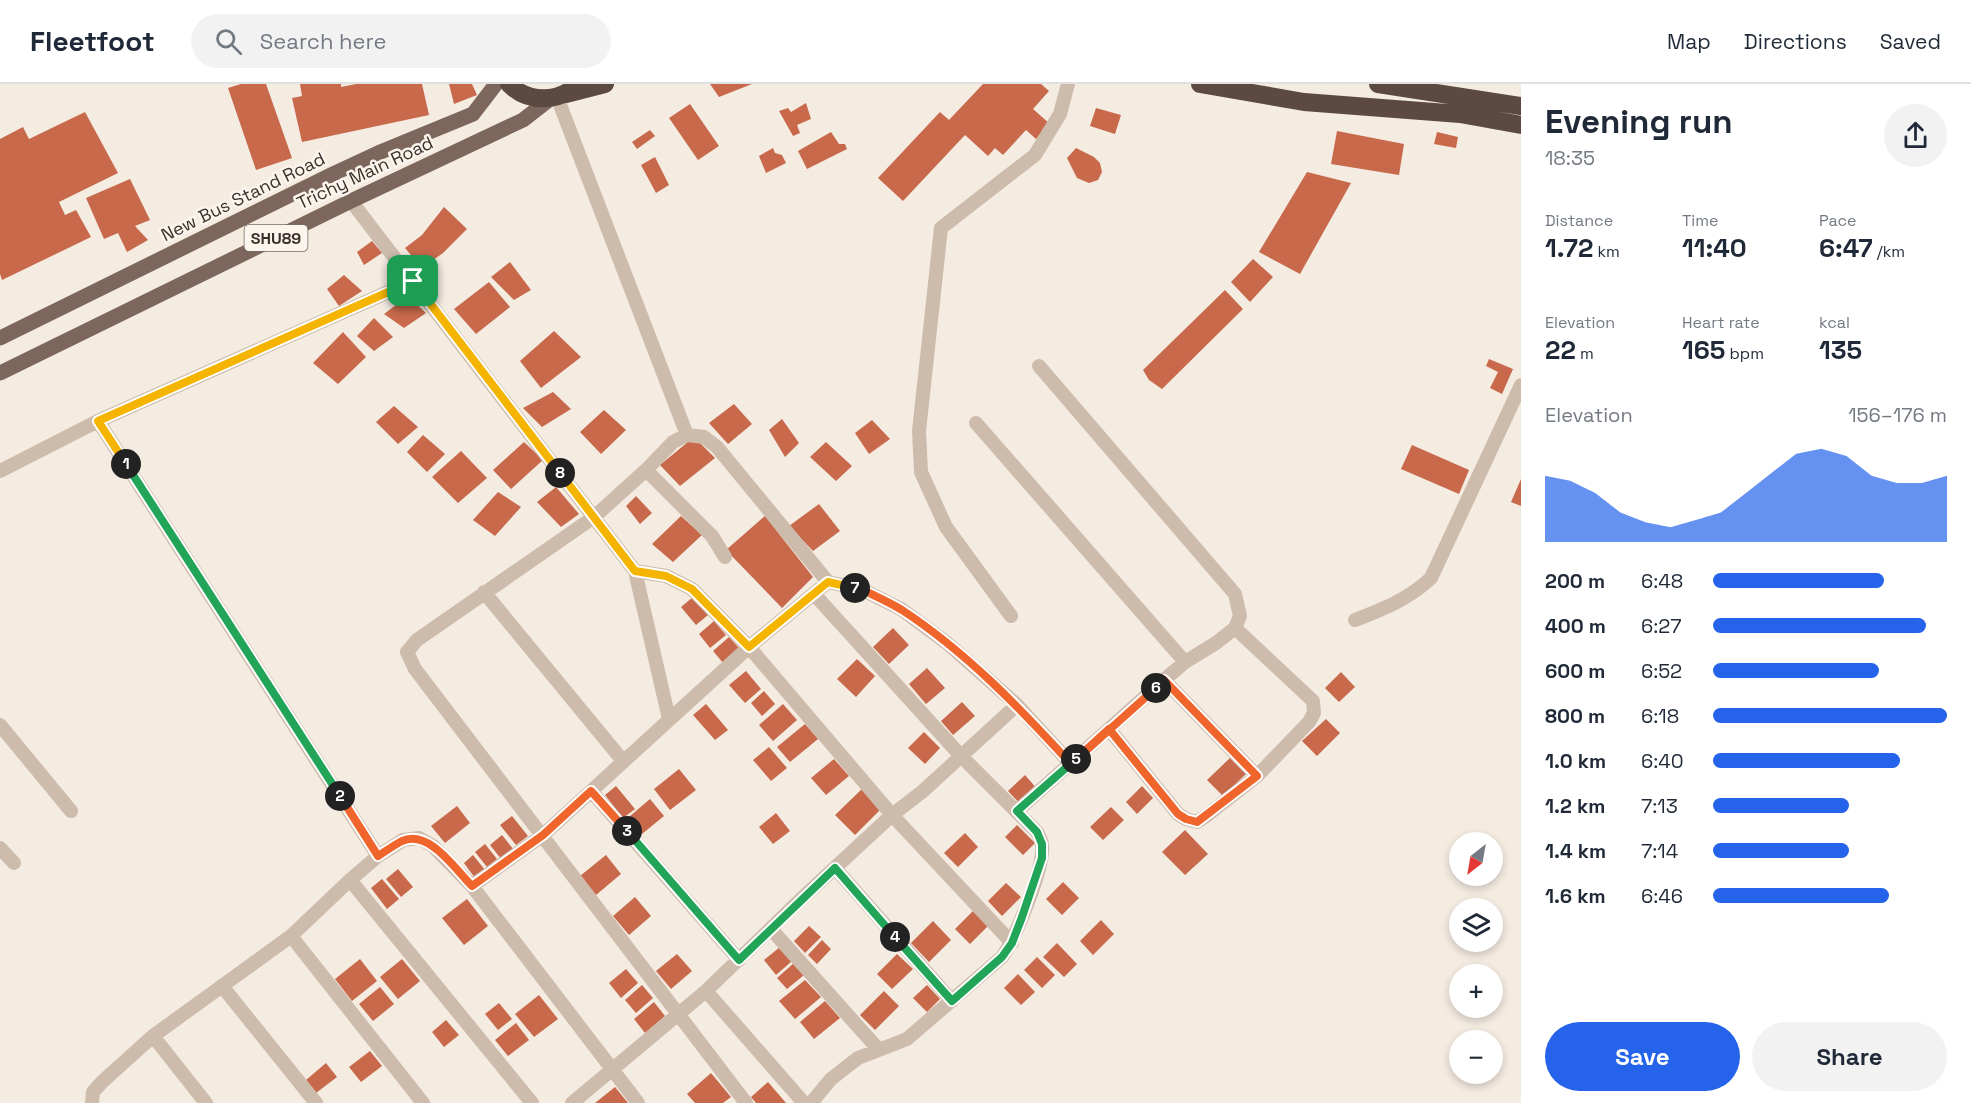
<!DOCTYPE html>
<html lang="en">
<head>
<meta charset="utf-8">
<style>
  body { margin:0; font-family:"Space Grotesk",sans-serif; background:#f2f2f3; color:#1f2937; height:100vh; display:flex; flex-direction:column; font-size:22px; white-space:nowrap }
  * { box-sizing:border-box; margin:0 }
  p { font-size:20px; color:#747a83 }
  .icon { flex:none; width:33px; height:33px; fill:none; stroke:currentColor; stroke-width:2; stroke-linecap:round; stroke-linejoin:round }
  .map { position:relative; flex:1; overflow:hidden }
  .panel { display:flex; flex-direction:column; background:#fff; width:450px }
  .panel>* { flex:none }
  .needle { width:39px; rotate:211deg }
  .buttons { position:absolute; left:1449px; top:748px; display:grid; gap:12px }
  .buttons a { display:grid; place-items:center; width:54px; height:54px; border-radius:50%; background:#fff; box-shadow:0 3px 9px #0003; font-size:30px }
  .pin { position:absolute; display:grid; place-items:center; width:51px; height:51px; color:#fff; margin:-26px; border-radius:12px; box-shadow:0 3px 9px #0006 }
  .km { position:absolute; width:30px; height:30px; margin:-15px; border-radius:50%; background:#222; color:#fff; font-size:16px; line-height:30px; text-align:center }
  .round { display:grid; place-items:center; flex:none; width:63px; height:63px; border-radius:32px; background:#f2f2f3 }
  .overview { display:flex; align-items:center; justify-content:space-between; height:102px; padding:0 24px }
  h1 { font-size:33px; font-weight:800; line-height:45px }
  .stats { display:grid; grid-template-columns:repeat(3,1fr); gap:9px; height:102px; padding:6px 24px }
  .stats div { display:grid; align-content:center }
  .stats b { font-size:26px; font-weight:800 }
  .stats small { font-size:16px; font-weight:400 }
  .stats p { font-size:16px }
  .chart { height:168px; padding:12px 24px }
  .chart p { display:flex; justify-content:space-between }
  .chart svg { width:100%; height:108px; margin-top:6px; fill:#2563eb; opacity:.7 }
  .primary-button { display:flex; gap:12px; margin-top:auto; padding:12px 24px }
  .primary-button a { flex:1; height:69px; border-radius:36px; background:#2563eb; color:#fff; font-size:24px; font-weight:800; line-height:69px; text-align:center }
  .primary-button a+a { background:#f2f2f3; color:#1f2937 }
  ul { padding:0 24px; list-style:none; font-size:20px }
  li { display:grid; grid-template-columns:96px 72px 1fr; align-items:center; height:45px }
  li i { height:15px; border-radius:8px; background:#2563eb }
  header { display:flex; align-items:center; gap:36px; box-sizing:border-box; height:84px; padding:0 30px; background:#fff; border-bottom:2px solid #e0e1e3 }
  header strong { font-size:28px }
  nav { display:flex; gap:33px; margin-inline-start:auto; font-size:21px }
  .search { width:420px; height:54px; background:#f2f2f3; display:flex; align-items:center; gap:15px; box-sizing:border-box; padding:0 21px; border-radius:33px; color:#747a83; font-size:22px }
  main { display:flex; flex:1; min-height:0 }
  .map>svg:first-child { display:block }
  .building { fill:#c8694b }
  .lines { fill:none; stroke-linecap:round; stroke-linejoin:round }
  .street { stroke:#cdbbac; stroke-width:14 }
  .primary { stroke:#7d675c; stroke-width:15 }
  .highway { stroke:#5c4a42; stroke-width:18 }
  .split-1-casing { stroke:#fff; stroke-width:12 }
  .split-2-casing { stroke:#fff; stroke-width:12 }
  .split-3-casing { stroke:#fff; stroke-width:12 }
  .split-4-casing { stroke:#fff; stroke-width:12 }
  .split-5-casing { stroke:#fff; stroke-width:12 }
  .split-6-casing { stroke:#fff; stroke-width:12 }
  .split-7-casing { stroke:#fff; stroke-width:12 }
  .split-8-casing { stroke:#fff; stroke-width:12 }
  .split-9-casing { stroke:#fff; stroke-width:12 }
  .split-1 { stroke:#f5b400; stroke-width:8 }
  .split-2 { stroke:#22a559; stroke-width:8 }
  .split-3 { stroke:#f0652b; stroke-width:8 }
  .split-4 { stroke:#22a559; stroke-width:8 }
  .split-5 { stroke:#22a559; stroke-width:8 }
  .split-6 { stroke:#f0652b; stroke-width:8 }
  .split-7 { stroke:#f0652b; stroke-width:8 }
  .split-8 { stroke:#f5b400; stroke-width:8 }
  .split-9 { stroke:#f5b400; stroke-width:8 }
  .labels { text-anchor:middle; stroke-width:5; stroke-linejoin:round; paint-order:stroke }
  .shield { fill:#fbf5ee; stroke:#756b66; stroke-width:1.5 }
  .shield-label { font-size:16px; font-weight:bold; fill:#3b302b }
  .street-label { font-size:18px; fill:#3b302b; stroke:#fbf5ee }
</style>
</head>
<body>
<header>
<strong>Fleetfoot</strong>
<div class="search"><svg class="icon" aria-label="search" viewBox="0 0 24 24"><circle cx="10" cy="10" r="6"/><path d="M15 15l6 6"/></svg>Search here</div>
<nav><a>Map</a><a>Directions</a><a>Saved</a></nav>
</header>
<main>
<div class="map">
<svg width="1521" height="1019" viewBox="0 0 1521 1019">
  <rect width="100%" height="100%" fill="#f4ebe1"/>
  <path class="building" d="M241 0H266L292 74 256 86 228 4Z
    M300 0H341V3L356 0H422L429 31 302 58 292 14 302 12Z
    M449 0H472L477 11 454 20Z
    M710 0H752L719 13Z
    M983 0H1041L1049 7 1033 25 1050 40 1036 55 1026 46 1003 71 995 64 988 72 965 51 903 117 878 94 940 28 949 36Z
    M806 19 811 35 797 41 800 49 793 52 779 27 788 24 791 28Z
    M690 20 719 62 698 76 669 34Z
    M1096 24 1121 31 1115 50 1090 42Z
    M85 28 118 89 59 118 65 131 76 126 91 153 2 196 0 190V55L23 43 29 55Z
    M650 46 655 52 637 65 632 58Z
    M1337 47 1404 60 1399 91 1331 80Z
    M831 48 839 60H845L847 65 807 85 798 67Z
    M1437 48 1458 53 1456 64 1434 60Z
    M773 64 775 69 782 71 786 79 766 89 759 72Z
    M1076 64 1094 73 1100 79 1102 88 1098 96 1089 99 1077 94 1067 74Z
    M655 73 669 101 656 109 641 81Z
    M1307 88 1351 99 1300 190 1259 168Z
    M130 95 150 136 135 142 148 156 127 168 118 149 104 155 86 114Z
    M444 123 467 145 443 169 422 184 405 164 422 151Z
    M372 157 382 169 364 181 357 168Z
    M1253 175 1273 193 1250 218 1231 198Z
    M510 178 531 206 514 216 491 193Z
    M344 191 362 207 339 222 327 205Z
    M489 198 510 223 476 250 454 225Z
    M1225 206 1243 225 1162 305 1149 296 1143 286Z
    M408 212 426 229 404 244 384 230Z
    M374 234 393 253 374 267 357 252Z
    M554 247 581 273 541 304 520 277Z
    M343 248 366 273 338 300 313 279Z
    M1489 275 1513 285 1502 310 1490 304 1498 288 1486 282Z
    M553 308 571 325 542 343 523 324Z
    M734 320 752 340 728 360 709 339Z
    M394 322 418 343 398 360 376 338Z
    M604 326 626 346 601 370 580 348Z
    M782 335 799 359 785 373 769 346Z
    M872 336 890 355 869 370 855 349Z
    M423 351 445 370 427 388 407 368Z
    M694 353 715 374 680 402 660 381Z
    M524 358 543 376 511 405 493 386Z
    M826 358 852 382 836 397 810 373Z
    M1412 361 1469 386 1459 410 1401 385Z
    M461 367 487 394 458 419 432 393Z
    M1521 395V422L1511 418Z
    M556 403 579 430 561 443 537 418Z
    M498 408 521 423 495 452 473 436Z
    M636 412 652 429 640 440 626 422Z
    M819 420 840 447 813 467 789 442Z
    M681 432 702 451 673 478 652 460Z
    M765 432 813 493 782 524 726 466Z
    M693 513 708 531 696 541 681 523Z
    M714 537 726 551 710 564 699 550Z
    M893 544 909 561 889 580 873 563Z
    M729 553 740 565 724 580 713 567Z
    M857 575 875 592 856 613 837 595Z
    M927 584 945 604 926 620 909 600Z
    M746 587 761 605 745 619 729 601Z
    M1341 588 1355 603 1339 618 1325 604Z
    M764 607 775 620 762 632 751 619Z
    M962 618 975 632 953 651 941 637Z
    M706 620 728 646 715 656 693 631Z
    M783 620 797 636 773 657 759 641Z
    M1326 635 1340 649 1317 672 1302 657Z
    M805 640 818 655 790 678 777 663Z
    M924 648 940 664 925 680 908 664Z
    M769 663 787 684 771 697 753 676Z
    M1230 674 1246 690 1223 712 1207 696Z
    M834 675 849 692 826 711 811 694Z
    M679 685 696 706 670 726 654 705Z
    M1025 691 1038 706 1021 721 1008 707Z
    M616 702 635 725 623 734 605 711Z
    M1142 702 1153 714 1137 730 1126 718Z
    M863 704 882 724 855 751 835 731Z
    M650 715 664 732 642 750 629 733Z
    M457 722 470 739 445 759 431 742Z
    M1111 723 1124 736 1103 756 1090 743Z
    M776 729 790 747 773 760 759 743Z
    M512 732 528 752 516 761 500 741Z
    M1017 741 1035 759 1023 771 1005 753Z
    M1185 746 1208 770 1185 791 1162 768Z
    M965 749 978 763 958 783 944 769Z
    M502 751 514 766 502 776 490 761Z
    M485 760 497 775 487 783 475 768Z
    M473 771 485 786 475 794 464 779Z
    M606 771 621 790 596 811 580 792Z
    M398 785 413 803 401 813 386 795Z
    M382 795 399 815 387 825 371 804Z
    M1063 798 1079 814 1062 831 1046 815Z
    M1006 799 1021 813 1002 832 988 817Z
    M635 813 651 832 629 851 613 832Z
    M467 815 488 842 464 861 442 834Z
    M973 827 988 842 970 860 955 845Z
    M1101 836 1114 850 1093 871 1080 857Z
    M933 837 951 856 929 878 911 859Z
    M809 842 821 853 805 869 794 857Z
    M822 856 831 865 817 880 808 871Z
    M1057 859 1077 880 1064 893 1043 873Z
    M780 863 792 877 776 891 764 876Z
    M677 870 692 887 671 905 656 887Z
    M897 870 913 885 892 905 877 890Z
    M1037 873 1055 891 1042 904 1024 886Z
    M360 875 377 897 352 917 335 895Z
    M402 875 420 897 398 915 380 893Z
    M794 879 804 891 787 905 777 894Z
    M626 885 638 899 621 914 609 899Z
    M1018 890 1035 908 1021 921 1004 904Z
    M805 896 821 913 795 935 779 917Z
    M642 901 653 914 636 929 625 916Z
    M927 901 940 915 927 928 913 914Z
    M380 903 394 920 373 937 359 920Z
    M884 907 899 922 875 946 860 931Z
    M539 911 558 935 534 953 515 930Z
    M825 917 840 934 814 955 800 938Z
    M654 918 665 932 645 949 634 935Z
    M499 919 512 935 498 946 485 930Z
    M446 936 459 951 444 963 432 948Z
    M516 939 529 956 508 972 495 956Z
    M370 967 382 982 361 998 349 983Z
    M326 979 337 993 316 1009 306 996Z
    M711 989 731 1013 723 1019H695L687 1010Z
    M768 998 786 1019H756L751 1013Z
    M615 1003 628 1019H595Z"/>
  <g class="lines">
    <path class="street" d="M557 13 687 351
      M351 117 635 487 669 635
      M98 337 378 772
      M976 339 1185 578
      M646 386 712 452 725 473
      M0 387 98 337 413 197
      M635 487 666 492 692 505 749 563 892 731 1012 859
      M484 508 623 677
      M1011 532 946 443 921 388 919 347 941 144 1035 71 1060 30 1068 0
      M1355 536C1383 525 1409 515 1431 494L1521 301
      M1164 596 1257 692
      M0 641 71 727
      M1109 645 1178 730 1186 735 1197 738 1206 732 1257 692 1309 638 1314 629 1313 617 1235 544
      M591 707 739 876
      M1017 727 1164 596 1185 578 1216 559 1235 544 1240 532 1235 510 1039 282
      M0 764 14 779
      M835 784 952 917
      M350 796 532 1019
      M472 802 638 1019
      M771 845 879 966
      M291 852 423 1019
      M222 902 316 1019
      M706 907 804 1019
      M153 952 206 1019
      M92 1019 93 1008 102 998 153 952 291 852 350 796 378 772 403 756 419 754 433 762 472 802 543 751 749 563 828 498 861 505 901 525 947 559 1017 621 1071 680
      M572 1019 706 907 799 817 892 731 923 707 1017 621
      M746 1019 415 585 407 568 417 556 594 433 646 386 673 358 687 351 704 353 717 363 828 498
      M811 1019 831 995 858 974 907 955 1002 873C1015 855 1045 782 1042 761 1042 757 1039 752 1037 748L961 672 814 510"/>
    <path class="primary" d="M0 254 335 89 378 69 473 30 496 0
      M0 289 351 117 523 36 550 15"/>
    <path class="highway" d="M509 0C528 19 559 19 578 0
      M1200 0 1304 18 1460 30 1521 41
      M1378 0 1521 22
      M566 10 605 0"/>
  </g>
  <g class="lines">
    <defs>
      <path id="split-1" d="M126 380 98 337 413 197"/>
      <path id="split-2" d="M126 380 340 712"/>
      <path id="split-3" d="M340 712 378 772C386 767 394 761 402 757 429 745 455 785 472 802L543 751 591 707 627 747"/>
      <path id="split-4" d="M627 747 739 876 835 784 895 853"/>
      <path id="split-5" d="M895 853 952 917 1002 873 1012 859 1022 833 1042 774V760L1037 748 1017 727 1076 675"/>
      <path id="split-6" d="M1076 675 1109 645 1178 730 1186 735 1197 738 1257 692 1164 596 1156 604"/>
      <path id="split-7" d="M855 504 861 505C875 512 889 518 902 526 966 568 1020 624 1071 680L1156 604"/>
      <path id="split-8" d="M560 389 635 487 666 492 692 505 749 563 828 498 855 504"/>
      <path id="split-9" d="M413 197 560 389"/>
    </defs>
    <use href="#split-1" class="split-1-casing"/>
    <use href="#split-2" class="split-2-casing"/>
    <use href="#split-3" class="split-3-casing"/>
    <use href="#split-4" class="split-4-casing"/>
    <use href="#split-5" class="split-5-casing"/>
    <use href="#split-6" class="split-6-casing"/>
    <use href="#split-7" class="split-7-casing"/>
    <use href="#split-8" class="split-8-casing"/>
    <use href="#split-9" class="split-9-casing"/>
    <use href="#split-1" class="split-1"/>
    <use href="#split-2" class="split-2"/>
    <use href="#split-3" class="split-3"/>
    <use href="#split-4" class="split-4"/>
    <use href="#split-5" class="split-5"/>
    <use href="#split-6" class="split-6"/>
    <use href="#split-7" class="split-7"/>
    <use href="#split-8" class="split-8"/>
    <use href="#split-9" class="split-9"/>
  </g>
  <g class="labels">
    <rect class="shield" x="244.5" y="141" width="63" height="26" rx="4.5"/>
    <g class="shield-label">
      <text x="276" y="160">SHU89</text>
    </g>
    <g class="street-label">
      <text transform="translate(365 89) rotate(-25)" y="6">Trichy Main Road</text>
      <text transform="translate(243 113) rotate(-26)" y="6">New Bus Stand Road</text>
    </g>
  </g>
</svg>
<div class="buttons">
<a><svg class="needle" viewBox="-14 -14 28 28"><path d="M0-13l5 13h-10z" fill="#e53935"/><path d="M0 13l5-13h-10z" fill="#747a83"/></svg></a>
<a><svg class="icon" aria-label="layers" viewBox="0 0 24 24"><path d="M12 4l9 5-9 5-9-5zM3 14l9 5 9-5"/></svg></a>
<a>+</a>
<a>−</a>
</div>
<div class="pin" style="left:413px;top:197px;background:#1e9e55"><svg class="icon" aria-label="arrive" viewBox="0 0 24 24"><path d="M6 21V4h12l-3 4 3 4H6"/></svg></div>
<b class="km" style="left:126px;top:380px">1</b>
<b class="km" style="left:340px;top:712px">2</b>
<b class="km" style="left:627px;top:747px">3</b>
<b class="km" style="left:895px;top:853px">4</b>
<b class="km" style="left:1076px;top:675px">5</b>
<b class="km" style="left:1156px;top:604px">6</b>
<b class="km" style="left:855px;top:504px">7</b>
<b class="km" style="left:560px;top:389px">8</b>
</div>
<section class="panel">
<div class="overview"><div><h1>Evening run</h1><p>18:35</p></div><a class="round"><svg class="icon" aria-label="share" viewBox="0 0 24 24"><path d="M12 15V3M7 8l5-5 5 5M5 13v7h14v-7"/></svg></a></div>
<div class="stats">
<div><p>Distance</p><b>1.72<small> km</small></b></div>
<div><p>Time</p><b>11:40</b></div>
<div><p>Pace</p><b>6:47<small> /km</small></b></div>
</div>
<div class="stats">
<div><p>Elevation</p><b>22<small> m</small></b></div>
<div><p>Heart rate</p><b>165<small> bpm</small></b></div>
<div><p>kcal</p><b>135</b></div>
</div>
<div class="chart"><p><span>Elevation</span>156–176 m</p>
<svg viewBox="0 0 160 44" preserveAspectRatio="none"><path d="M0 44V17L10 19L20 24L30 32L40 36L50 38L60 35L70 32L80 24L90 16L100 8L110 6L120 9L130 17L140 20L150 20L160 17V44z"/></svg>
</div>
<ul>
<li><b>200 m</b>6:48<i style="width:73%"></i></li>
<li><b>400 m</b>6:27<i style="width:91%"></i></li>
<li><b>600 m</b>6:52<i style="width:71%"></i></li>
<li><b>800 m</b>6:18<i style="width:100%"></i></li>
<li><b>1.0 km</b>6:40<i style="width:80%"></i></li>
<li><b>1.2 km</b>7:13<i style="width:58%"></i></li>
<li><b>1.4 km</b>7:14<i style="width:58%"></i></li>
<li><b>1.6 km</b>6:46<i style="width:75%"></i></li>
</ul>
<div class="primary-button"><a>Save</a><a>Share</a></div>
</section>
</main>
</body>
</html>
